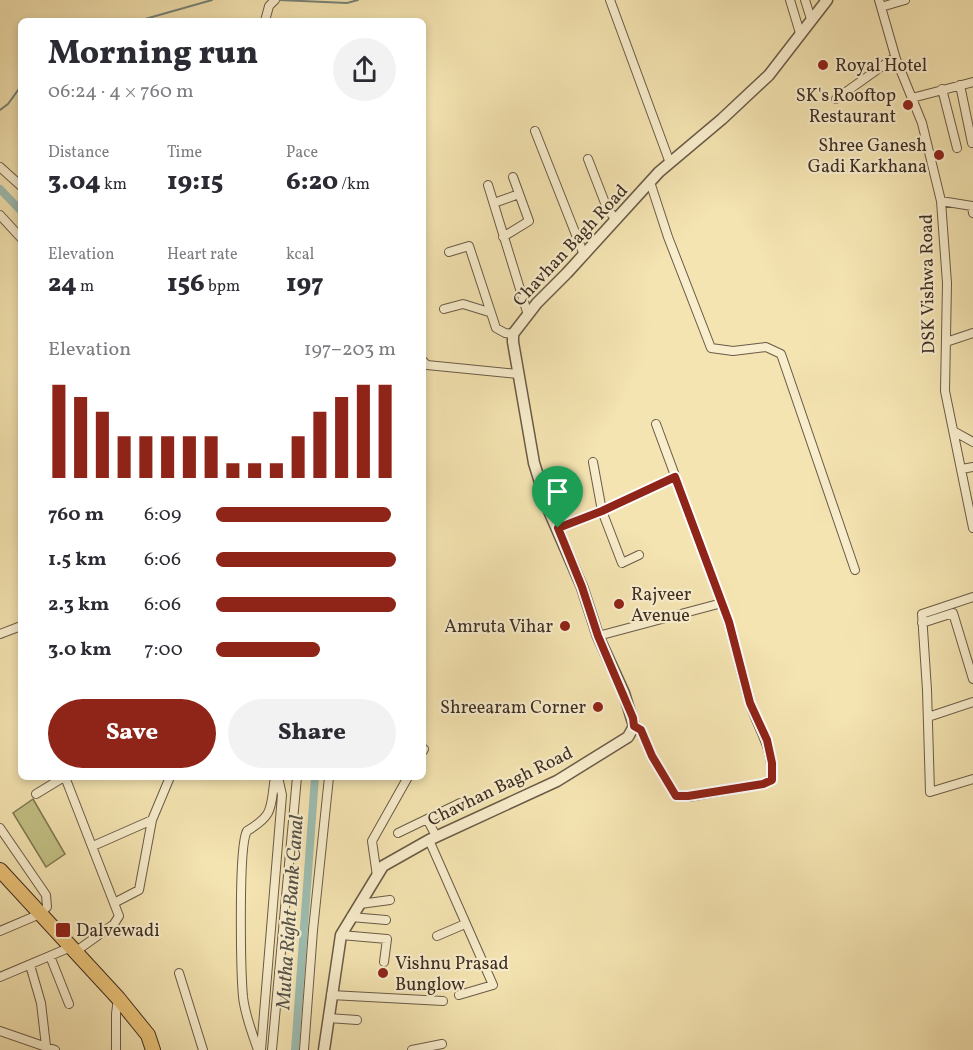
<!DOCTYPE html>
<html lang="en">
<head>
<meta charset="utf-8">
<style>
  body { margin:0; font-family:Vollkorn,serif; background:#f2f2f3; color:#2b2b33; height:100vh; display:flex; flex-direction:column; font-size:22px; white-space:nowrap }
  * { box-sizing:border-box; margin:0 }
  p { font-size:20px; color:#7c7c81 }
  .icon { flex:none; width:33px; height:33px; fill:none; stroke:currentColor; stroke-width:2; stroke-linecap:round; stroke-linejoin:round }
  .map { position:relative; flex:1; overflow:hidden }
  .panel { position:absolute; left:18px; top:18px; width:408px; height:762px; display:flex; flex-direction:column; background:#fff; border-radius:9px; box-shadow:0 3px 9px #0003 }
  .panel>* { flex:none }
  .pin { position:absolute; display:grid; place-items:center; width:51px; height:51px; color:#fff; margin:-62px -26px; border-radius:50% 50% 50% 0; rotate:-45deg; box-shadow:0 0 6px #0007 }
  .pin .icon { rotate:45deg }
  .round { display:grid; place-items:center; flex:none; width:63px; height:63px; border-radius:32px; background:#f2f2f3 }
  .overview { display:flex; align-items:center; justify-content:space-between; height:102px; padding:0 30px }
  h1 { font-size:33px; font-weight:800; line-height:45px }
  .metrics { display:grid; grid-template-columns:repeat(3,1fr); gap:9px; height:102px; padding:6px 30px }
  .metrics div { display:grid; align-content:center }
  .metrics b { font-size:26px; font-weight:800 }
  .metrics small { font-size:16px; font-weight:400 }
  .metrics p { font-size:16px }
  .chart { height:168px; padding:12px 30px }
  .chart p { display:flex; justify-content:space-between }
  .chart svg { width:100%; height:108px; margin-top:6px; stroke:#8f2418; stroke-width:6 }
  .primary-button { display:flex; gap:12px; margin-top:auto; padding:12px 30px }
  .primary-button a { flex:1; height:69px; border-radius:36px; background:#8f2418; color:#fff; font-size:24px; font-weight:800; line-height:69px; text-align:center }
  .primary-button a+a { background:#f2f2f3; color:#2b2b33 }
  ul { padding:0 30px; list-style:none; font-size:20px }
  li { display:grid; grid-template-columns:96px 72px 1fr; align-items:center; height:45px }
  li i { height:15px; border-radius:8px; background:#8f2418 }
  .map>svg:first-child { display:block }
  .green { fill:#c3c286; stroke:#807855; stroke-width:1.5 }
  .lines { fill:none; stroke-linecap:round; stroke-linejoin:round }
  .stream { stroke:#768479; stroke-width:2 }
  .canal { stroke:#9dbeb2; stroke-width:8 }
  .minor-casing { stroke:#6a5b47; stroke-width:10 }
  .tertiary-casing { stroke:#6a5b47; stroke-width:13 }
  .primary-casing { stroke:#3c2d24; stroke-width:16 }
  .minor { stroke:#f8edcc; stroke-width:8 }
  .tertiary { stroke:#f8edcc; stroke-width:10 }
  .primary { stroke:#eac278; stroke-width:14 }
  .route-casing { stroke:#fff; stroke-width:12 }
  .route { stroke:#8f2418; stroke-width:8 }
  .poi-dot { fill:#8f2418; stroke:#f8edcc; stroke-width:2 }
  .labels { text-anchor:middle; stroke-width:4.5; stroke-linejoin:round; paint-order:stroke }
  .poi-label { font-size:18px; fill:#3c2d24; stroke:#f8edcc; text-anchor:start }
  .street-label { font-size:18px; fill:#3c2d24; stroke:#f8edcc }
  .water-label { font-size:20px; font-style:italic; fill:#545148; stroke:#f8edcc }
</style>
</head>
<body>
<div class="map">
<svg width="973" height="1050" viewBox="0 0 973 1050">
  <rect width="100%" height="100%" fill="#f4e4b1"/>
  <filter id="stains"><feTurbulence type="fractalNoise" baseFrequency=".00333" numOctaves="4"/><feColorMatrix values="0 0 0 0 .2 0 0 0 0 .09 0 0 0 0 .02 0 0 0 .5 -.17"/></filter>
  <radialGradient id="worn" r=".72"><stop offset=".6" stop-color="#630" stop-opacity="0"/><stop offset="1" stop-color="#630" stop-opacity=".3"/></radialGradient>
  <path class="green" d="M33 799 65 854 46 867 13 813Z"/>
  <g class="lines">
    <path class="stream" d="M279 0 347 3 358 0
      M138 21 212 0
      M0 110 8 104 21 86"/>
    <path class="canal" d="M0 189 21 211
      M295 1050 315 777"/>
    <defs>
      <path id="minor" d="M610 0 670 163
        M790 0 800 33
        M805 0 811 19
        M879 0 896 59 922 123 941 201 947 283 945 391 973 528
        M881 7 905 0
        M265 21 269 6 275 0
        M960 85 972 143
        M942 89 957 148
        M912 98 973 82
        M836 99 895 57
        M535 131 584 255
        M588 159 607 208 616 220
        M0 167 21 186
        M650 182 668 237 711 348 733 351 766 347 781 354 855 570
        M488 185 528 315
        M941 201 972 206 973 213
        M494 203 519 194
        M0 215 21 238
        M503 237 529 221 513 177
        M449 252 469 246 496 328 505 333 513 334
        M444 309 463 304 489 312
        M946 342 973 333
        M423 361 427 365 518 374
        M656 424 722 603
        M955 432 973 442
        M593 462 602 511 675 477
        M962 469 973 467
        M558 528 602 511 622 563 639 555
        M973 597 922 614 927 690 930 792 973 779
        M922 623 953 613 973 679
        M0 634 21 626
        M598 636 722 603C734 635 739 669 749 701 759 733 772 743 772 780L763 784 689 797 676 796 652 756 641 730 634 726
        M928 717 973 702
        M423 751 424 749
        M65 777 119 916 114 924 75 952
        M36 794 64 777
        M0 828 46 895 47 907 40 914 0 931
        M398 833 427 819
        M436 836 427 819 460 803
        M429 840 493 985 459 995
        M93 846 152 820 170 777
        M377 876 372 841 408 777
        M114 903 139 890 152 820
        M360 904 390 900
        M351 917 386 920
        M341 935 387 939 384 962
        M437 936 465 924
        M50 956 69 1004
        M30 965 41 1003 46 1046
        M179 973 203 1050
        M0 977 71 947
        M331 995 443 1001
        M328 1018 357 1020
        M0 1031 55 1050
        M116 1050V1014L118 998
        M258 1050C252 1033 245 1015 243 997 241 974 238 846 247 831 275 814 270 808 275 777
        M261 1050 282 795 278 777
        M272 1050 297 777
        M304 1050 313 930 329 777
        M412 1050 442 1044"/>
      <path id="tertiary" d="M324 1050 341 935 383 866 429 840 557 781 628 737 634 726 624 693 598 636 582 587 549 511 534 463 513 342V334L537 303 567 273 659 172 722 119 769 75 827 0"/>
      <path id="primary" d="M0 870 118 998 148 1035 153 1050"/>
    </defs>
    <use href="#minor" class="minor-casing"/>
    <use href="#tertiary" class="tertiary-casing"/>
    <use href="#primary" class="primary-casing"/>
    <use href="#minor" class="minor"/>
    <use href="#tertiary" class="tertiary"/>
    <use href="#primary" class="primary"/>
  </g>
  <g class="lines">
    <defs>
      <path id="route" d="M675 477 729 622 750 703 767 740 772 763V780L763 784 688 796H676L652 756 641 730 634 726 633 718 598 636 582 587 558 528 602 511Z"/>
    </defs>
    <use href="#route" class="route-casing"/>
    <use href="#route" class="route"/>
  </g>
  <g class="poi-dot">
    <circle cx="823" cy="65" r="6"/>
    <circle cx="908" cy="105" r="6"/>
    <circle cx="939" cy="155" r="6"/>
    <circle cx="619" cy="604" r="6"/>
    <circle cx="565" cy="626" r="6"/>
    <circle cx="598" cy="707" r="6"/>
    <rect x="55" y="922" width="16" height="16" rx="3"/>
    <circle cx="383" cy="973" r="6"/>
  </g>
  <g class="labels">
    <g class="poi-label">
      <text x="835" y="71">Royal Hotel</text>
      <text x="896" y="101" text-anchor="end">SK's Rooftop<tspan x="896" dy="21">Restaurant</tspan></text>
      <text x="927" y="151" text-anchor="end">Shree Ganesh<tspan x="927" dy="21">Gadi Karkhana</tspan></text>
      <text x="631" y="600">Rajveer<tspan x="631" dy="21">Avenue</tspan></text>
      <text x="553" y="632" text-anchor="end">Amruta Vihar</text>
      <text x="586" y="713" text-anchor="end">Shreearam Corner</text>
      <text x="76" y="936">Dalvewadi</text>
      <text x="395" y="969">Vishnu Prasad<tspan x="395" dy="21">Bunglow</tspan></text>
    </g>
    <g class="street-label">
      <text transform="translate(570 245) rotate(-47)" y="6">Chavhan Bagh Road</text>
      <text transform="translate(927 284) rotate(-91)" y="6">DSK Vishwa Road</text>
      <text transform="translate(500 786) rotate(-26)" y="6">Chavhan Bagh Road</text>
    </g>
    <g class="water-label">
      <text transform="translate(289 912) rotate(-86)" y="7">Mutha Right Bank Canal</text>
    </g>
  </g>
  <rect width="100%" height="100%" filter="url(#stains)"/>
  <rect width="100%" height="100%" fill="url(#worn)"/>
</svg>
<div class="pin" style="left:558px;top:528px;background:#1e9e55"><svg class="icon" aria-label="arrive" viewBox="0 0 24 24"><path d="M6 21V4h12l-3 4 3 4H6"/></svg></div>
<section class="panel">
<div class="overview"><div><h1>Morning run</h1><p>06:24 · 4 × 760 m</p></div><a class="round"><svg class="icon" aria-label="share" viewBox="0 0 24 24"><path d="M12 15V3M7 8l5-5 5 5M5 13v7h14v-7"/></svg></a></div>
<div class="metrics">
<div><p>Distance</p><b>3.04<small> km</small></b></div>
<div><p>Time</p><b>19:15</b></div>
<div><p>Pace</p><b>6:20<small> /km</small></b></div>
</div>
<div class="metrics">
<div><p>Elevation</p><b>24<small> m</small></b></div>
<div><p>Heart rate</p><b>156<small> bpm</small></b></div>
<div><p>kcal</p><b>197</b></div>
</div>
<div class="chart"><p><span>Elevation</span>197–203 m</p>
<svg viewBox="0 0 160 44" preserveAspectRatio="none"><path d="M5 44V6M15 44V11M25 44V17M35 44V27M45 44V27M55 44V27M65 44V27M75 44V27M85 44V38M95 44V38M105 44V38M115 44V27M125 44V17M135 44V11M145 44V6M155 44V6"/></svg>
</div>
<ul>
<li><b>760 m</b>6:09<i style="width:97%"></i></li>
<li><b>1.5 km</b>6:06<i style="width:100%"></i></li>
<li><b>2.3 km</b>6:06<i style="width:100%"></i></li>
<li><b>3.0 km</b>7:00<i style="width:58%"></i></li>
</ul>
<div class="primary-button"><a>Save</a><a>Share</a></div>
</section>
</div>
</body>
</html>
